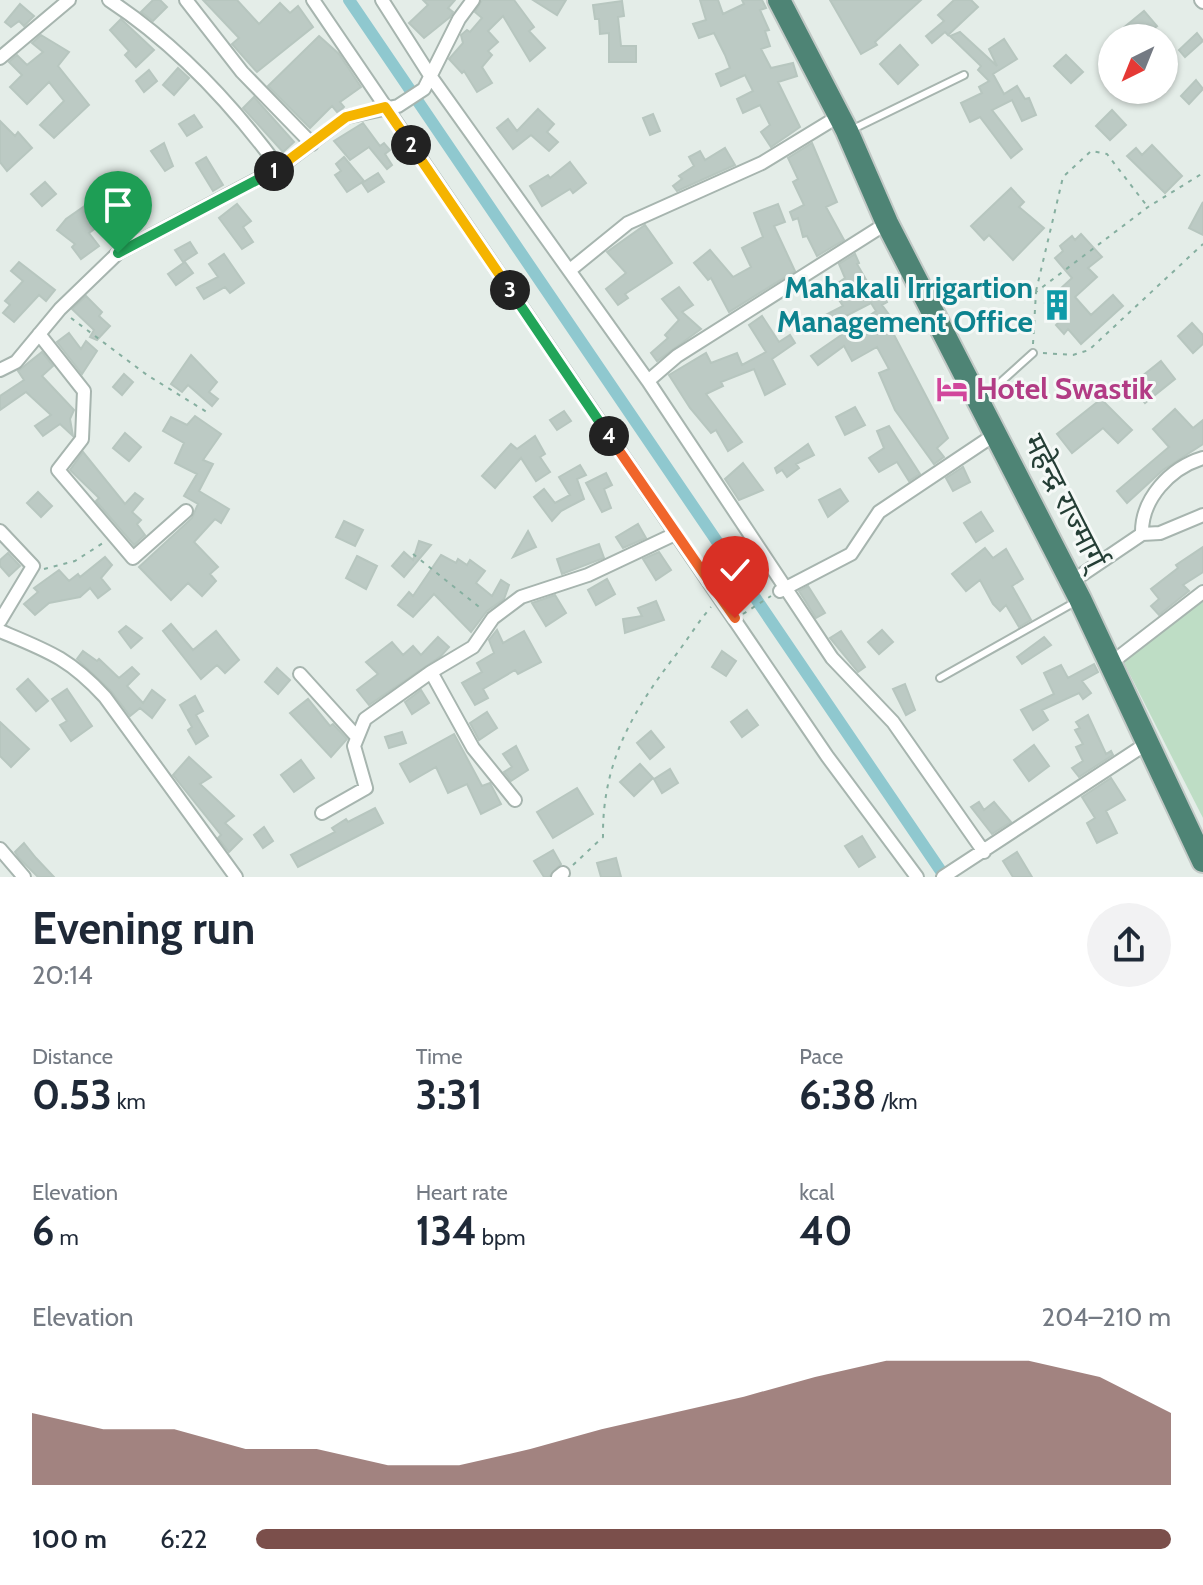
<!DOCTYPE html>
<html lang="en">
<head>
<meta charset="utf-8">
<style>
  body { margin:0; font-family:Cabin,"Noto Sans Devanagari",sans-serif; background:#f2f2f3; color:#1f2937; height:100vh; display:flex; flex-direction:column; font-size:30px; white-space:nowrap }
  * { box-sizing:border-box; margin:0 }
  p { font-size:26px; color:#747a83 }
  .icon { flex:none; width:44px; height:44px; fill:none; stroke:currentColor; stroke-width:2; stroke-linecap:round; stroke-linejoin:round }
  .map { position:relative; height:877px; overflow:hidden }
  .sheet { display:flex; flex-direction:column; background:#fff; flex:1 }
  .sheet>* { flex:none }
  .needle { width:52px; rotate:223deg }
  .fabs { position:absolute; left:1098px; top:24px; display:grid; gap:16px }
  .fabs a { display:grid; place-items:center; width:80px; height:80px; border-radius:50%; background:#fff; box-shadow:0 2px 6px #0004; font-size:40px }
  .pin { position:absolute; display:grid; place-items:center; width:68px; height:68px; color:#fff; margin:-82px -34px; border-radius:50% 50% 50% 0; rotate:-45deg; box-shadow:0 0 8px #0007 }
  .pin .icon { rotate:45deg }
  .km { position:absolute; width:40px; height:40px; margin:-20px; border-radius:50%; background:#222; color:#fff; font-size:22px; line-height:40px; text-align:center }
  .round { display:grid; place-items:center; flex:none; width:84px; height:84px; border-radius:42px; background:#f2f2f3 }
  .headline { display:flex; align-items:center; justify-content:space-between; height:136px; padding:0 32px }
  h1 { font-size:44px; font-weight:700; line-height:60px }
  .metrics { display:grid; grid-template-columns:repeat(3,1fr); gap:12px; height:136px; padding:8px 32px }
  .metrics div { display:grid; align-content:center }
  .metrics b { font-size:40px; font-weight:700 }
  .metrics small { font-size:22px; font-weight:400 }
  .metrics p { font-size:22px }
  .chart { height:224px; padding:16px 32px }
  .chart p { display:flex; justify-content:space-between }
  .chart svg { width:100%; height:144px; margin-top:8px; fill:#7b4f4b; opacity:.7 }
  ul { padding:0 32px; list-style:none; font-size:26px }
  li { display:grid; grid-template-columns:128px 96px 1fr; align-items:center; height:60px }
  li i { height:20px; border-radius:10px; background:#7b4f4b }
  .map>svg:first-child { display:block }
  .green { fill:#beddc5 }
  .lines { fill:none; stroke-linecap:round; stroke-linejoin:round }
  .canal { stroke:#8fc8cf; stroke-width:12 }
  .building { fill:#bccac4; stroke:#b7c6bf; stroke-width:2 }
  .service-casing { stroke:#a7b5af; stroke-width:10 }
  .minor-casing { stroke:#a7b5af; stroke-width:16 }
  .trunk-casing { stroke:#c2c9c6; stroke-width:26 }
  .path { stroke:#86afa0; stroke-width:2; stroke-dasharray:4 6; stroke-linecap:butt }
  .service { stroke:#fff; stroke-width:6 }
  .minor { stroke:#fff; stroke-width:12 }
  .trunk { stroke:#4e8475; stroke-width:22 }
  .split-1-casing { stroke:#fff; stroke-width:16 }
  .split-2-casing { stroke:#fff; stroke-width:16 }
  .split-3-casing { stroke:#fff; stroke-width:16 }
  .split-4-casing { stroke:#fff; stroke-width:16 }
  .split-5-casing { stroke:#fff; stroke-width:16 }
  .split-6-casing { stroke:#fff; stroke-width:16 }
  .split-1 { stroke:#22a559; stroke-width:10 }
  .split-2 { stroke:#f5b400; stroke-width:10 }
  .split-3 { stroke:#f5b400; stroke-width:10 }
  .split-4 { stroke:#22a559; stroke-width:10 }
  .split-5 { stroke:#f0652b; stroke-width:10 }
  .split-6 { stroke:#f0652b; stroke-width:10 }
  .labels { text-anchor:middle; stroke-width:6; stroke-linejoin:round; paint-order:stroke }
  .culture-label { font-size:30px; font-weight:bold; fill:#0d838f; stroke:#f5f9f7; text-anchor:end }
  .hotel-label { font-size:30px; font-weight:bold; fill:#b23c85; stroke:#f5f9f7; text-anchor:start }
  .street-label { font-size:30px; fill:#243e35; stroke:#f5f9f7 }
</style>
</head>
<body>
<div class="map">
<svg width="1203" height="877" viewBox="0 0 1203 877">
  <rect width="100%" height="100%" fill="#e4ede8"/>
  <path class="green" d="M1203 599V818L1122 659Z"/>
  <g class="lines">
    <path class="canal" d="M349 0 945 877"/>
  </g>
  <path class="building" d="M153 0H160L167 7 153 21 141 12Z
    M203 0H237L259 24 280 3 290 13 298 6 313 27 257 72 232 44 239 38Z
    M423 0H455L448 8 453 12 450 17 424 38 409 23 428 5Z
    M482 0H514L534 27 529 31 545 48 530 61 503 16 488 31 498 42 488 51 492 55 482 67 492 83 477 92 464 71 462 73 449 59 463 43 461 35 467 30 470 32 482 18 475 12Z
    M533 0H566L557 15Z
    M700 0H718L723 14 744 4 742 0H762L766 8 760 10 769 30 765 31 770 46 761 49 771 68 793 63 797 76 778 82 800 127 771 147 761 132 770 125 760 105 743 113 737 99 753 91 745 75 721 86 716 74 730 68 725 55 714 33 699 38 693 24 706 20Z
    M830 0H921L875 42 877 45 861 54Z
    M954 0H971L978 7 948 35 945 32 932 43 926 36 944 21 938 15Z
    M622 1 624 16 618 17 621 46H636V62H609V33L600 34 599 19H595L593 5Z
    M20 4 34 16 24 26 19 21 11 27 5 22Z
    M1144 11 1157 26 1142 38H1111Z
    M121 19 154 50 136 67 125 55 129 51 110 30Z
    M960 32 997 66 989 49 1004 39 1017 59 993 74 1004 94 1017 86 1025 99 1029 98 1036 115 1022 121 1012 100 992 110 1022 149 1011 158 980 117 970 122 961 103 982 93 979 87 989 81 978 70 981 66 950 36Z
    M1197 33 1203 41 1185 57 1179 50Z
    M41 35 69 52 58 66 89 105 54 138 40 125 64 101 49 82 27 104 10 87 22 75 9 62 17 55 27 65 43 52 32 43Z
    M319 36 339 54 361 87 340 102 344 107 341 110 337 112 332 106 310 128 268 86Z
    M900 45 918 65 898 84 880 64Z
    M1066 55 1083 72 1071 83 1054 66Z
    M178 68 189 78 174 95 163 85Z
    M149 70 157 81 144 92 136 81Z
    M1196 80 1203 89 1189 104 1181 96Z
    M254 97 294 142 283 152 243 108Z
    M538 109 554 124 547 132 558 142 549 151 531 135 513 149 497 128 508 119 517 131Z
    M1112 110 1126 125 1110 140 1096 126Z
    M653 114 660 131 650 135 643 118Z
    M194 115 202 127 187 136 179 124Z
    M0 121 15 136 18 132 32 148 7 171 0 162Z
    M363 123 380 146 384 143 390 150 385 154 392 165 387 169 369 147 350 160 334 141Z
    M164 143 173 166 165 171 151 151Z
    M812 143 837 202 826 207 844 240 817 256 807 236 803 237 798 218 793 220 790 212 804 205 793 182 798 179 788 158Z
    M1152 145 1182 176 1165 193 1127 156 1136 148 1142 155Z
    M725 148 735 165 677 191 673 186 682 179 679 176 694 166 689 157 700 151 705 160Z
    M206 157 223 185 213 191 196 163Z
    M344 157 364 181 347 192 335 175 341 171 336 164Z
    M570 162 586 183 573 193 570 189 542 206 530 186 548 175 550 178Z
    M378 173 384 182 368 192 362 183Z
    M45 182 56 194 42 206 31 194Z
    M1011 188 1024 202 1019 207 1044 228 1013 260 989 235 984 240 971 226Z
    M109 189 118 205 108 210 113 216 89 233 99 246 81 259 72 247 75 244 57 230 66 219Z
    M1203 202V235L1189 228Z
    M237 204 251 221 243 227 253 242 242 249 219 218Z
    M778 204 785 222 774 226 795 271 729 312 711 278 708 280 694 263 710 250 733 277 751 267 742 248 763 237 754 213Z
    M645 225 672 263 625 294 628 298 618 305 606 289 626 273 607 252Z
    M1081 234 1102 257 1088 268 1097 277 1075 297 1091 315 1113 295 1123 306 1081 344 1068 329 1064 334 1056 325 1061 320 1045 303 1072 278 1055 258 1063 251 1060 246 1072 236 1075 240Z
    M190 242 197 253 183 262 175 250Z
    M224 254 244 283 230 293 225 287 204 299 197 288 218 277 209 264Z
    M855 254 859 263 857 264 876 297 883 294 887 302 882 305 898 327 892 331 948 438 937 448 944 457 934 464 895 410 879 373 889 369 877 347 852 361 844 346 818 365 811 356 876 311 871 303 819 330 814 321 843 306 831 288 845 278 839 264Z
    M19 262 55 290 46 301 39 295 14 322 3 313 10 305 5 301 23 281 11 271Z
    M185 262 193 273 176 285 168 274Z
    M679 287 693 305 682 312 701 329 657 361 651 353 668 338 665 335 679 320 662 299Z
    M86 296 102 312 99 316 110 326 97 340 90 337 94 330 72 309Z
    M762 316 779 342 790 335 795 343 772 359 785 384 765 395 754 369 721 382 723 386 706 394 742 442 728 451 716 430 711 433 690 408 669 375 706 353 711 363 737 353 742 365 766 352 749 325Z
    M1192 323 1203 335V344L1193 353 1178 336Z
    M69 333 81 349 86 341 97 351 82 374 57 342Z
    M42 352 53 366 42 376 74 410 70 419 73 436 60 424 43 436 35 426 51 415 26 392 0 410V396L24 380 18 371Z
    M191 355 217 382 209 392 218 399 212 406 188 385 182 392 171 384Z
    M1161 361 1175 379 1145 403 1131 385Z
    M124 374 133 382 122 395 113 387Z
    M1101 399 1132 430 1118 443 1103 428 1072 453 1057 434Z
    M855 407 865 425 845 435 836 417Z
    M1175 409 1193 428 1203 420V444L1163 470 1127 503 1117 491 1169 447 1153 429Z
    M564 411 571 421 557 430 550 420Z
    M195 416 221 434 203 460 213 464 199 491 229 509 221 523 215 519 194 542 218 567 210 574 216 581 202 596 188 583 171 600 139 567 192 518 198 504 184 496 197 474 175 463 184 443 163 431 171 417 187 425Z
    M889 426 920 474 909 481 897 462 879 472 869 458 884 448 877 431Z
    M125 433 141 447 129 461 113 448Z
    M535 436 545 454 540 457 550 472 536 481 521 458 495 488 482 476 511 444 517 449Z
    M808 444 814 455 796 464 799 468 787 477 782 470 777 473 775 468Z
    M83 452 125 504 135 493 143 499 132 512 141 520 137 524 145 535 134 545 96 501 99 498 70 470Z
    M743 463 763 490 739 500 725 479Z
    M580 465 586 475 577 479 584 499 561 511 552 521 534 497 544 489 555 503 570 495 559 477Z
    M963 467 970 482 953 491 946 478Z
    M606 473 612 485 604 489 611 508 602 512 586 483Z
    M840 489 848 501 828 517 819 500Z
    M38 492 52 506 41 517 27 503Z
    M981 512 993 531 976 542 964 523Z
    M344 521 363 530 355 546 336 537Z
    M638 524 646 538 623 548 616 537Z
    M528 531 536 547 513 557Z
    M419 541 431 545 404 577 392 566 404 552 413 560Z
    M599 544 604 558 562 574 557 559Z
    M1203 547V572L1183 585 1189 591 1159 615 1151 606 1159 599 1151 589 1178 568 1176 565Z
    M985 548 993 558 1006 549 1023 579 1012 586 1031 620 1019 627 1006 605 1000 611 993 604 980 580 966 591 952 574Z
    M659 552 671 570 656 580 643 559Z
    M8 553 20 566 9 576 0 566V560Z
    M441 555 456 563 458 559 467 565 470 560 485 571 476 583 492 596 501 580 509 585 504 599 487 611 471 632 434 594 413 617 398 605 409 592 413 596Z
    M357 556 377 566 366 589 346 578Z
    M105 557 112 565 101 578 110 589 98 598 90 588 80 597 49 603 35 615 24 604 38 592 34 588 59 570 69 581 78 574 80 577Z
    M607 579 615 594 596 605 588 590Z
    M808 586 825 613 816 618 799 591Z
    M555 595 566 613 546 626 532 603Z
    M656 601 664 620 625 633 623 619 642 616 638 608Z
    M171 624 193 650 216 631 239 660 225 673 217 665 201 679 163 631Z
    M126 626 142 638 131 648 119 632Z
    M497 630 503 643 524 631 541 662 518 674 515 670 483 689 488 698 475 705 462 683 482 672 477 663 494 653 489 640Z
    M882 630 893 642 879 654 868 642Z
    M841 631 865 667 858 672 830 638Z
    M438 637 449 647 441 656 369 705 357 690 378 674 366 662 392 642 403 655 413 646 421 655Z
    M1044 637 1051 645 1022 664 1017 657Z
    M83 651 97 661 99 659 119 678 132 667 139 674 127 686 143 703 152 690 165 700 152 718 140 708 130 716 111 691 77 659Z
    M722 651 736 661 726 676 712 667Z
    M1094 664 1098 672 1082 681 1091 693 1083 699 1079 693 1042 710 1048 720 1033 730 1021 710 1054 694 1044 673 1061 665 1068 678Z
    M277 668 290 680 278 694 265 682Z
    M28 679 48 701 36 711 17 689Z
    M905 684 915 710 906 715 893 689Z
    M67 689 92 726 71 741 60 725 67 721 52 699Z
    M421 690 429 703 412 714 405 702Z
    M195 696 203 711 196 715 208 736 196 744 188 730 192 727 180 705Z
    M308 699 330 726 333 724 347 739 331 757 290 713Z
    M747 710 758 725 742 737 731 722Z
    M487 712 497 728 479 740 470 723Z
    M1088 715 1106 754 1111 751 1113 755 1079 777 1072 768 1083 761 1076 747 1083 744 1075 730 1080 728 1076 722Z
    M0 722 29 749 11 767 0 756Z
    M651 731 664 747 650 759 637 743Z
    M402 732 406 743 389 748 385 737Z
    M454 734 482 786 490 783 501 804 481 814 467 784 448 793 436 767 410 782 400 764Z
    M1034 745 1049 766 1029 781 1014 760Z
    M516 746 528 770 511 781 504 772 512 767 503 754Z
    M189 757 211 777 200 784 234 816 225 823 242 839 229 852 218 838 221 835 173 775Z
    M301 760 314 778 294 792 281 775Z
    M640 764 653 778 634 796 620 782Z
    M670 769 678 783 662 793 654 779Z
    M1111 778 1125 800 1106 811 1117 833 1097 843 1087 823 1095 818 1082 797Z
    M577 788 593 814 553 838 537 812Z
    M979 802 984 810 994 802 1011 822 992 834 971 807Z
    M375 808 383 823 298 867 291 855 335 832 332 828 346 819 348 822Z
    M264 827 273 841 263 848 254 835Z
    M862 836 875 857 859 867 845 846Z
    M24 843 36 858 54 877H38L19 858 15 852Z
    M553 850 561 864 549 877H544L534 861Z
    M1017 852 1032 877H1013L1003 861Z
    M616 858 621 877H601L597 863Z"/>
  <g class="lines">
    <defs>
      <path id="service" d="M851 130 964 75
        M982 399 1033 353
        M940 678 1077 601"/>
      <path id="minor" d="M109 0C176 44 232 104 279 168
        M186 0 242 72 312 144
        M313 0 827 756 917 877
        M382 0 431 77 648 381 832 658 893 722 984 852
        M1201 0 1203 2
        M0 58 69 0
        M570 270 628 223 762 163 839 116
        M39 334 84 391 82 439 58 470 133 558 186 511
        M0 370 16 362 60 309 118 253 279 168 346 117 398 106 424 89 459 19 473 0
        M648 381 677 356 887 223
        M0 531 33 566 0 621
        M1142 534C1141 499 1170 468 1203 458
        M1071 582 1142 534 1160 533 1203 515
        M780 591 851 554 879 512 997 433
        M0 631C48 651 69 658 105 697L236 877
        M1111 663 1203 592
        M431 672 473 748 515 800
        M300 674 357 737
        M322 813 366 788 354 746 365 719 431 672 473 647 493 618 521 597 588 575 675 534
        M0 849 24 877
        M558 877 563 873
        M943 877 1149 742"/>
      <path id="trunk" d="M779 0 847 131 887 223 1080 599 1203 861"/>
    </defs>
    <use href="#service" class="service-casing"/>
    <use href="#minor" class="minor-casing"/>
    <use href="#trunk" class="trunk-casing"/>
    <path class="path" d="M1036 291 1063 177 1091 151 1107 154 1147 206
      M71 318 147 375 210 414
      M1033 344 1036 292 1148 207 1203 173
      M1043 353 1073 355 1089 350 1203 244
      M413 554 483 610
      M44 569 75 561 103 543
      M743 614 771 596
      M573 865 603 837C602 762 633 710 678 652 689 637 699 621 711 607"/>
    <use href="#service" class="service"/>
    <use href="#minor" class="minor"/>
    <use href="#trunk" class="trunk"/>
  </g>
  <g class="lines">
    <defs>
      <path id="split-1" d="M118 253 274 171"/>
      <path id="split-2" d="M274 171 346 117 385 107 411 145"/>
      <path id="split-3" d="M411 145 510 290"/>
      <path id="split-4" d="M510 290 609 436"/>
      <path id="split-5" d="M609 436 709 581"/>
      <path id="split-6" d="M709 581 735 618"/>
    </defs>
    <use href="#split-1" class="split-1-casing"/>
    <use href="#split-2" class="split-2-casing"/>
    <use href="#split-3" class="split-3-casing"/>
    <use href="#split-4" class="split-4-casing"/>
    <use href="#split-5" class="split-5-casing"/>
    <use href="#split-6" class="split-6-casing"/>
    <use href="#split-1" class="split-1"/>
    <use href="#split-2" class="split-2"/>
    <use href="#split-3" class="split-3"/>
    <use href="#split-4" class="split-4"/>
    <use href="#split-5" class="split-5"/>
    <use href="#split-6" class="split-6"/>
  </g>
  <defs>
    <symbol id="building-bare" viewBox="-9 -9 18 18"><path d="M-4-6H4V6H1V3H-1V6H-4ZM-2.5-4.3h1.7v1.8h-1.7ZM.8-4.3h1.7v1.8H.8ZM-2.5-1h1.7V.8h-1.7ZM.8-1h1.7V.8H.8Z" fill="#0f9aa8" stroke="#f5f9f7" stroke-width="2.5" paint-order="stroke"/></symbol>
    <symbol id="hotel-bare" viewBox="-9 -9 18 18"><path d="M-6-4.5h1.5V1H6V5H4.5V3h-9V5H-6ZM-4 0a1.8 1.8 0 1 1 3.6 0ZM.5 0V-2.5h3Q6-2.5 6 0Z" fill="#d1479c" stroke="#f5f9f7" stroke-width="2.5" paint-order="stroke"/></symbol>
  </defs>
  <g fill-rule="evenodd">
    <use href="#building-bare" x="1035" y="283" width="44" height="44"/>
    <use href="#hotel-bare" x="930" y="367" width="44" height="44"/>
  </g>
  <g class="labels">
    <g class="culture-label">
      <text x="1033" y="298">Mahakali Irrigartion<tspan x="1033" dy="34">Management Office</tspan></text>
    </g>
    <g class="hotel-label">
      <text x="976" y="399">Hotel Swastik</text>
    </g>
    <g class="street-label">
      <text transform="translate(1065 501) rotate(63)" y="10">महेन्द्र राज्मार्ग्</text>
    </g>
  </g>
</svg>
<div class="fabs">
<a><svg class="needle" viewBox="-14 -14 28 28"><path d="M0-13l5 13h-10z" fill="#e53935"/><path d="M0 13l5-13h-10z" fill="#747a83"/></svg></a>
</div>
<div class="pin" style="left:118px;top:253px;background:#1e9e55"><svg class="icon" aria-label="arrive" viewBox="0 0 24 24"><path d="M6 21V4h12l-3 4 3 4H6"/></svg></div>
<div class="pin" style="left:735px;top:618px;background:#d93025"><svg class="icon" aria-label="check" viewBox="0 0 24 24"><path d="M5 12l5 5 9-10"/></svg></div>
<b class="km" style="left:274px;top:171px">1</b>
<b class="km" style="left:411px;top:145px">2</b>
<b class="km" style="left:510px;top:290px">3</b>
<b class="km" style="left:609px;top:436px">4</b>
</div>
<section class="sheet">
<div class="headline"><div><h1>Evening run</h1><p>20:14</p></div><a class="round"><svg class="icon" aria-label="share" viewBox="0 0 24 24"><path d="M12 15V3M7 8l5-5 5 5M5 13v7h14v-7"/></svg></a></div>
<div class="metrics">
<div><p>Distance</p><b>0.53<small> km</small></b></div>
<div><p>Time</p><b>3:31</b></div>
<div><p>Pace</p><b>6:38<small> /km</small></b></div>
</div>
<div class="metrics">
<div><p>Elevation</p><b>6<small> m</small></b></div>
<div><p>Heart rate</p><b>134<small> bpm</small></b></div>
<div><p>kcal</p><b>40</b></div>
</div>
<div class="chart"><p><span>Elevation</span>204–210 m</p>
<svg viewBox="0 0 160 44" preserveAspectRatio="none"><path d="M0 44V22L10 27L20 27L30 33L40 33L50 38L60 38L70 33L80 27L90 22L100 17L110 11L120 6L130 6L140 6L150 11L160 22V44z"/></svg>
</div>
<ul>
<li><b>100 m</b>6:22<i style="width:100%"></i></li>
</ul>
</section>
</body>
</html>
